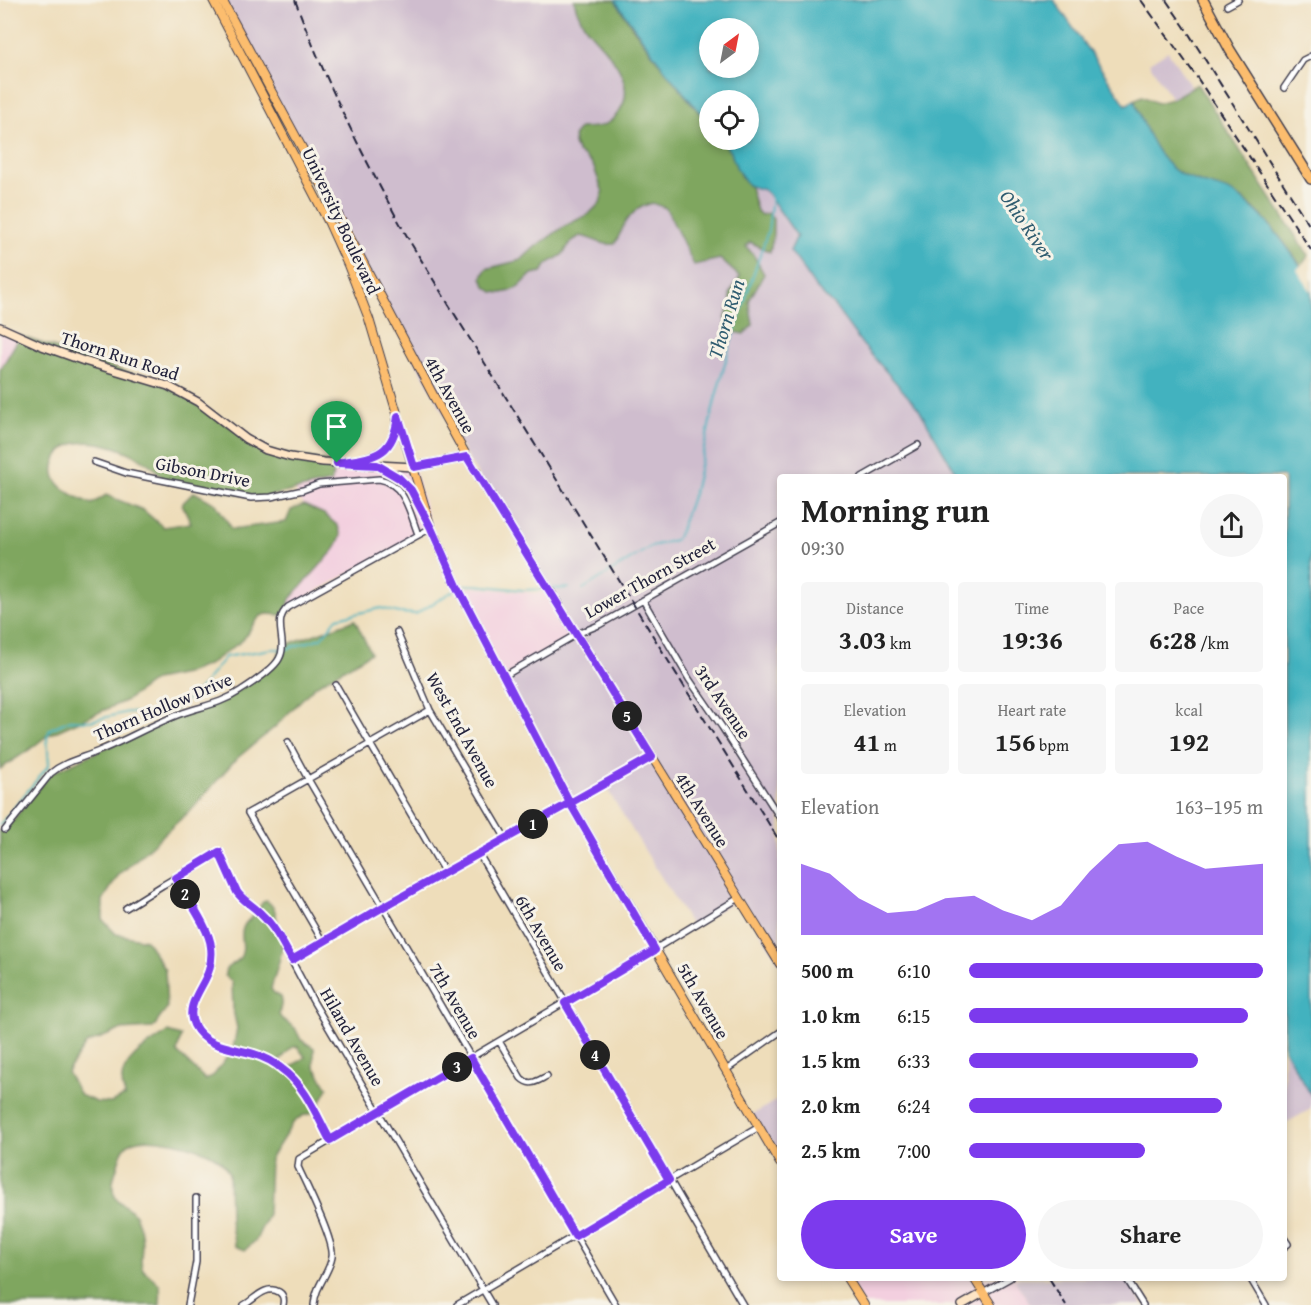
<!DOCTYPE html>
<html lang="en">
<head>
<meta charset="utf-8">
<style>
  body { margin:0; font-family:"Gentium Book Plus",serif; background:#f6f6f6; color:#222; height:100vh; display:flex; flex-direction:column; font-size:22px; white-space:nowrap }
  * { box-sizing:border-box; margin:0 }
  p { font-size:20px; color:#767676 }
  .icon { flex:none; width:33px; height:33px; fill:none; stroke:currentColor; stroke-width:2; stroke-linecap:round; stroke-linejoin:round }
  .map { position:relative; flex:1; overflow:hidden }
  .panel { position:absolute; left:777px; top:474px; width:510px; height:807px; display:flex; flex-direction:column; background:#fff; border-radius:6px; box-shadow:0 3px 9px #0003 }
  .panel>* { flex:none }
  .needle { width:39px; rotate:32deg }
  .controls { position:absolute; left:699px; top:18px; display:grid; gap:12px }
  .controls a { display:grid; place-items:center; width:60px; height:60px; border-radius:50%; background:#fff; box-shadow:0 3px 9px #0003; font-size:30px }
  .pin { position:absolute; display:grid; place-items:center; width:51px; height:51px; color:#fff; margin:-62px -26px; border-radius:50% 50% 50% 0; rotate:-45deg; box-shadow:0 0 6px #0007 }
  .pin .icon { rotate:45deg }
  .km { position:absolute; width:30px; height:30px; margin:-15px; border-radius:50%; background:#222; color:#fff; font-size:16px; line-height:30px; text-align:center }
  .round { display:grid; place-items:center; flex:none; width:63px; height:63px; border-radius:32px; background:#f6f6f6 }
  .headline { display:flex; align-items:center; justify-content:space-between; height:102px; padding:0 24px }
  h1 { font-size:33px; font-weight:700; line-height:45px }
  .metrics { display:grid; grid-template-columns:repeat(3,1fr); gap:9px; height:102px; padding:6px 24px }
  .metrics div { display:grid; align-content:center; border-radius:6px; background:#f6f6f6; text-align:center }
  .metrics b { font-size:26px; font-weight:700 }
  .metrics small { font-size:16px; font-weight:400 }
  .metrics p { font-size:16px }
  .chart { height:168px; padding:12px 24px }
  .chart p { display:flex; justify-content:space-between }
  .chart svg { width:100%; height:108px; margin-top:6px; fill:#7c3aed; opacity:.7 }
  .primary-button { display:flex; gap:12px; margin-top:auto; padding:12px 24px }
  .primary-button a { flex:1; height:69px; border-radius:36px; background:#7c3aed; color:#fff; font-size:24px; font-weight:700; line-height:69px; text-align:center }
  .primary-button a+a { background:#f6f6f6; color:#222 }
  ul { padding:0 24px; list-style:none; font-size:20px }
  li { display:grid; grid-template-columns:96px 72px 1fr; align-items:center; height:45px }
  li i { height:15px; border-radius:8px; background:#7c3aed }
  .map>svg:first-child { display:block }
  .built { fill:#f3cfdf }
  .industrial { fill:#cfbdce }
  .forest { fill:#7fa65e; stroke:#50644c; stroke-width:1.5; fill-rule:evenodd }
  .water { fill:#43b2bf; stroke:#326a7d; stroke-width:1.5; fill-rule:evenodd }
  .pier { fill:#eeddba }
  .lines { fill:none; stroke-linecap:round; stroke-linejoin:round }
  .stream { stroke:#43b2bf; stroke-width:2 }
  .street-casing { stroke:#413e4e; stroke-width:8 }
  .secondary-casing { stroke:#413e4e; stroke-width:10 }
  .primary-casing { stroke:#413e4e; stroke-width:10 }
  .highway-casing { stroke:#413e4e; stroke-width:12 }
  .street { stroke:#fff; stroke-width:5 }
  .secondary { stroke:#fee5c5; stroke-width:7 }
  .primary { stroke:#fcbd6e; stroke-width:8 }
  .highway { stroke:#fcbd6e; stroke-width:9 }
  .rail { stroke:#22223b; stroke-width:2; stroke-dasharray:9 4.5; stroke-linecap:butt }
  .route-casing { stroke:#fff; stroke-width:12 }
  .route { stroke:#7c3aed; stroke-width:8 }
  .labels { text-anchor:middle; stroke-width:6; stroke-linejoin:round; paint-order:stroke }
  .street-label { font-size:18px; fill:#22223b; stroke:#f7f3e8 }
  .water-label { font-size:20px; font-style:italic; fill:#2f5c70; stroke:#f7f3e8 }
</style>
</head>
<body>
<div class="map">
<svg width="1311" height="1305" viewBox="0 0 1311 1305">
  <rect width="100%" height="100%" fill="#f7f3e8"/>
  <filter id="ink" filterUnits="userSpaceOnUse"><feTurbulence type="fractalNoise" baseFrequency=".0167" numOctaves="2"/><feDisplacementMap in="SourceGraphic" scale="12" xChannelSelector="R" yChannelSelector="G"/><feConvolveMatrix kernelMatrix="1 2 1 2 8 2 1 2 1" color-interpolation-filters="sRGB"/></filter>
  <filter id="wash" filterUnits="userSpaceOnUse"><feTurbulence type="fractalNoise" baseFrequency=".008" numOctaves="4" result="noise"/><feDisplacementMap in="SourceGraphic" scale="24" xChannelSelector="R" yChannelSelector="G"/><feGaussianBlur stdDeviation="1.35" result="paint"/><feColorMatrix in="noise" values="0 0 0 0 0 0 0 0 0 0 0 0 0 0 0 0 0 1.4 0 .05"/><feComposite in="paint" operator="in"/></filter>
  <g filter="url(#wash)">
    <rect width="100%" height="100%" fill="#eeddba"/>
    <path class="built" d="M0 327 20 336 0 370Z
      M337 463 414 467 431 528 288 607 290 599 335 549 324 514 304 505 297 496 296 491Z
      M473 587 536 593 550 591 577 634 504 676 460 590Z
      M847 1278H1020L1015 1281 1031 1305H864Z"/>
    <path class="industrial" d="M222 0H615L633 26 709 123 710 140H722L731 153 737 169 758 188 764 190 771 198 797 237V260L815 287 842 315 862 344 919 409 929 426 937 442 958 477H780V964L739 898 692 927 604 784 570 803 504 676 576 634 467 457Z
      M1168 51 1191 87 1172 99 1149 63Z
      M1284 1049 1311 1095V1109L1284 1124Z
      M780 1098V1163L752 1115Z
      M1020 1278H1126L1143 1305H1031L1015 1281Z"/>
    <path class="forest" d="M574 0H615L632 27 668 74 709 125 710 140H721L731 153 741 177 750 187 757 211 761 215 768 213 773 219V237L770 252 750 242 746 246 754 256 764 274 749 301 753 325 744 334 728 331 725 320 731 301 730 293 740 277 720 259 694 265 666 208 652 203 638 208 626 221 615 244C601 246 594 238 580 236L572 241 562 255 547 264 542 272 532 274 519 287 511 291 502 293 493 292 485 286 482 277 486 269 521 260 535 247 565 226 589 214 600 203 603 192 593 165 586 158 578 152 574 144V135L580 128C600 127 608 128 620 110 634 89 618 64 603 47 597 40 590 33 585 26 580 18 576 9 574 0Z
      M1197 84 1304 249 1309 255 1301 266C1285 243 1261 209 1236 195 1224 188 1209 186 1197 181 1189 178 1179 174 1172 168 1155 155 1142 121 1134 100L1142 96 1157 103 1172 99Z
      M20 336 168 386 266 450 337 463 331 482 261 498 163 480C161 476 158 472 155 469 136 452 97 437 73 444 56 449 47 472 60 485 68 494 81 499 92 504L106 495 143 510 163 527 191 523 182 504 194 492 216 504 232 529 286 522 291 510 304 505 324 514 338 526 341 536 335 549 290 599 288 607 281 615 267 614 261 616 255 622 243 640 208 665 185 674 155 680 127 700 48 735 29 750 0 769V370Z
      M355 620 371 653 315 686 275 727 235 760 194 807 118 876 103 900V920L116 934 146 940 165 970 167 1008 153 1028 120 1030 86 1044 67 1072 80 1095 96 1102 111 1103 125 1096C124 1091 122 1086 122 1082 120 1060 152 1043 168 1032L181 1036 177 1052 206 1080 214 1075 233 1049 237 1028 233 1010 232 982 225 976C224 964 233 967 239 959 247 949 239 938 243 928 246 920 251 919 255 914 258 911 260 905 263 902L267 901C275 907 276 913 277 922 278 927 281 931 282 936 284 954 275 972 271 989L274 993 281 997 282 1001 279 1014 281 1018 295 1028 301 1040 314 1048V1066L328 1088 315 1112 302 1116 293 1123 270 1159 268 1214 256 1240 245 1250 235 1246 230 1221 229 1174C223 1157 205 1151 189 1146 175 1142 143 1135 130 1143 121 1148 119 1162 116 1171 113 1179 111 1190 116 1198 121 1205 132 1208 136 1217 139 1224 142 1236 142 1244 142 1251 140 1260 142 1267 145 1276 157 1277 160 1287 161 1292 160 1299 160 1305H0V831L5 830 51 773 173 717 221 702 274 666 282 646ZM293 1047H298L305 1057 285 1071 276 1063C283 1059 286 1052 293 1047Z"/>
    <path class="water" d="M615 0H1054L1126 105 1134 100C1142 121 1155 154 1172 168 1178 174 1189 178 1196 181 1210 186 1227 188 1239 197 1270 219 1290 251 1311 281V1095L1284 1049V477H958L919 409 862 344 835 307 815 287 802 267 790 251 797 236 768 194 764 190 750 186 746 183 737 169 731 153 722 140H748V100H710L709 123 668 74 633 26ZM710 28H748V68H710Z"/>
    <path class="pier" d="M1303 263 1311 276V291L1297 270Z"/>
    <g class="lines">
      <path class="stream" d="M465 585H476L523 590 546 589
        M552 589 569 588
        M583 589 652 546 675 540 679 534 695 488 715 400 730 345 768 231 772 197
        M0 825 49 765 47 737 50 729 70 720 90 721 128 712 154 716 176 709 199 690 225 657 271 649H286L321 638 337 618 381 608 399 613 416 614 453 591"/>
    </g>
  </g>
  <g filter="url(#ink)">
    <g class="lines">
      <defs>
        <path id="street" d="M1227 6 1238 0
          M1284 88 1303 60 1311 56
          M94 462 126 473 251 498 271 497 303 490 319 484 379 479C405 483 410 514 418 534
          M862 477 918 445
          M643 600 689 679 722 727 780 818
          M397 632 430 710 506 839
          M504 676 577 634 599 625 780 523
          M336 685 445 873
          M288 742 308 779 616 1305
          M5 830 51 773C65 761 84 758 101 750 128 739 153 724 180 714 202 706 221 704 240 691 251 684 273 670 279 659 289 642 271 622 288 607L431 528
          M479 854 743 1305
          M176 878C186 895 209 929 211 947 212 954 211 963 209 970 204 987 184 1006 194 1025 206 1048 232 1047 254 1054 264 1057 274 1062 282 1069 305 1086 317 1116 331 1140
          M126 908 163 885 219 852 237 892 262 915 279 937 313 1001 492 1305
          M323 942 248 813 430 710
          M292 960 383 907 652 757
          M499 1041 521 1078C530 1087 537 1081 547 1076
          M726 1070 780 1032
          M1284 1238 1288 1244 1284 1247
          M1126 1278 1143 1305
          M1250 1278 1266 1305
          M983 1293 1010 1278
          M188 1305 196 1262V1198
          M244 1305C254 1300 266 1284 279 1292 284 1295 284 1300 283 1305
          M314 1305C315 1286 329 1274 332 1257 335 1242 306 1184 298 1167L299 1159 655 949 739 898
          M457 1305 759 1127"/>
        <path id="secondary" d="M0 327 42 346 84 361 168 386 198 402 246 439 266 450 290 457 323 462 414 467 467 457
          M962 1305 983 1293"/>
        <path id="primary" d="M213 0 329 223 348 265 369 319 431 528 457 586 570 803 780 1163
          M222 0 328 196 441 410 467 457 780 964
          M337 463C368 458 393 458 397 420
          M377 465C401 478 411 488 423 512
          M847 1278 864 1305
          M974 1278 991 1305"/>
        <path id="highway" d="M1203 0 1230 50 1311 179"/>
      </defs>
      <use href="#street" class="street-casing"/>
      <use href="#secondary" class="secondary-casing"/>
      <use href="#primary" class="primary-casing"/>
      <use href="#highway" class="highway-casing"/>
      <use href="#street" class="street"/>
      <use href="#secondary" class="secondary"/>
      <use href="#primary" class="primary"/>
      <use href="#highway" class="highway"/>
      <path class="rail" d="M295 0C327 85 367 166 412 245L780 842
        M1141 0 1196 76 1311 250
        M1166 0 1184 26 1311 228
        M1049 1278 1066 1305"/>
    </g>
  </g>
  <g class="lines" filter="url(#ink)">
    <defs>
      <path id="route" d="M337 463 377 465 399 478 411 490 431 528 457 586 570 803 383 907 292 960C283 944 275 927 262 915 254 906 243 901 237 892L219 852 176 878C185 895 210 929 211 947 212 954 211 963 209 970 204 987 184 1006 194 1025 206 1048 232 1047 254 1054 264 1057 274 1062 282 1069 305 1085 317 1116 330 1140L471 1058 575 1236 669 1180 565 1003 655 950 570 803 652 757 467 457 414 467 398 416C393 458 373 457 337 463"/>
    </defs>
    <use href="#route" class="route-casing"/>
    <use href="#route" class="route"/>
  </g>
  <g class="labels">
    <g class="street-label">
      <text transform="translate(341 221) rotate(65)" y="6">University Boulevard</text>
      <text transform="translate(120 356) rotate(18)" y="6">Thorn Run Road</text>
      <text transform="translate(450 395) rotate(61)" y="6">4th Avenue</text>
      <text transform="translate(203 472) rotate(11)" y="6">Gibson Drive</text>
      <text transform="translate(650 578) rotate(-29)" y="6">Lower Thorn Street</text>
      <text transform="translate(723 702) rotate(56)" y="6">3rd Avenue</text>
      <text transform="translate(163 707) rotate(-23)" y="6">Thorn Hollow Drive</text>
      <text transform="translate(462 730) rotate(61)" y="6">West End Avenue</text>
      <text transform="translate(702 810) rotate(58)" y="6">4th Avenue</text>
      <text transform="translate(541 933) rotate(60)" y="6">6th Avenue</text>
      <text transform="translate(455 1001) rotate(60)" y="6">7th Avenue</text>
      <text transform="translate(703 1001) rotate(60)" y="6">5th Avenue</text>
      <text transform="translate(352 1037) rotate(60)" y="6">Hiland Avenue</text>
    </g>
    <g class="water-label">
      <text transform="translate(1027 225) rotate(56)" y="7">Ohio River</text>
      <text transform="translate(726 319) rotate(-73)" y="7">Thorn Run</text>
    </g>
  </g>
</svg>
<div class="controls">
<a><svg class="needle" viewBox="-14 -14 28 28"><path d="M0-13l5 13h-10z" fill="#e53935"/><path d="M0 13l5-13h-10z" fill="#767676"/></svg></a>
<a><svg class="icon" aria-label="locate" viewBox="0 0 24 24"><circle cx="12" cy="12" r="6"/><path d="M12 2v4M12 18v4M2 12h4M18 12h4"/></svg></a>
</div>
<div class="pin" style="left:337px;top:463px;background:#1e9e55"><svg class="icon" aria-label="arrive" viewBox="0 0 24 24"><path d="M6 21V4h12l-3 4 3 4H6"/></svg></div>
<b class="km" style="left:533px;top:824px">1</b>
<b class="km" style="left:185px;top:894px">2</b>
<b class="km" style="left:457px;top:1067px">3</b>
<b class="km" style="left:595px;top:1055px">4</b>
<b class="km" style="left:627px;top:716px">5</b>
<section class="panel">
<div class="headline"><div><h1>Morning run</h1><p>09:30</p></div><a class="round"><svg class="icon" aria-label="share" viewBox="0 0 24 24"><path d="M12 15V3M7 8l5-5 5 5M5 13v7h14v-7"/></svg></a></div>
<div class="metrics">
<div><p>Distance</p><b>3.03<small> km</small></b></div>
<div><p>Time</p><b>19:36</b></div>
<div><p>Pace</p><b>6:28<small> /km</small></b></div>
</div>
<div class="metrics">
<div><p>Elevation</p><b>41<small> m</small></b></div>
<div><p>Heart rate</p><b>156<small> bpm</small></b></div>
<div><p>kcal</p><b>192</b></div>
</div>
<div class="chart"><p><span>Elevation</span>163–195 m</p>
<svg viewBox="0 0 160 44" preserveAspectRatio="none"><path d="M0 44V15L10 19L20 29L30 35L40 34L50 29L60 28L70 34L80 38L90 32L100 18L110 7L120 6L130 12L140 17L150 16L160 15V44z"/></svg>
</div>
<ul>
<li><b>500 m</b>6:10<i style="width:100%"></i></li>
<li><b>1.0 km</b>6:15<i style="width:95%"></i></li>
<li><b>1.5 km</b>6:33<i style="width:78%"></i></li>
<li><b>2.0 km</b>6:24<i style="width:86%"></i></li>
<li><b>2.5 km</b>7:00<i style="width:60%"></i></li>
</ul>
<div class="primary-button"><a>Save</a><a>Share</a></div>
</section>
</div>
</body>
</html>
